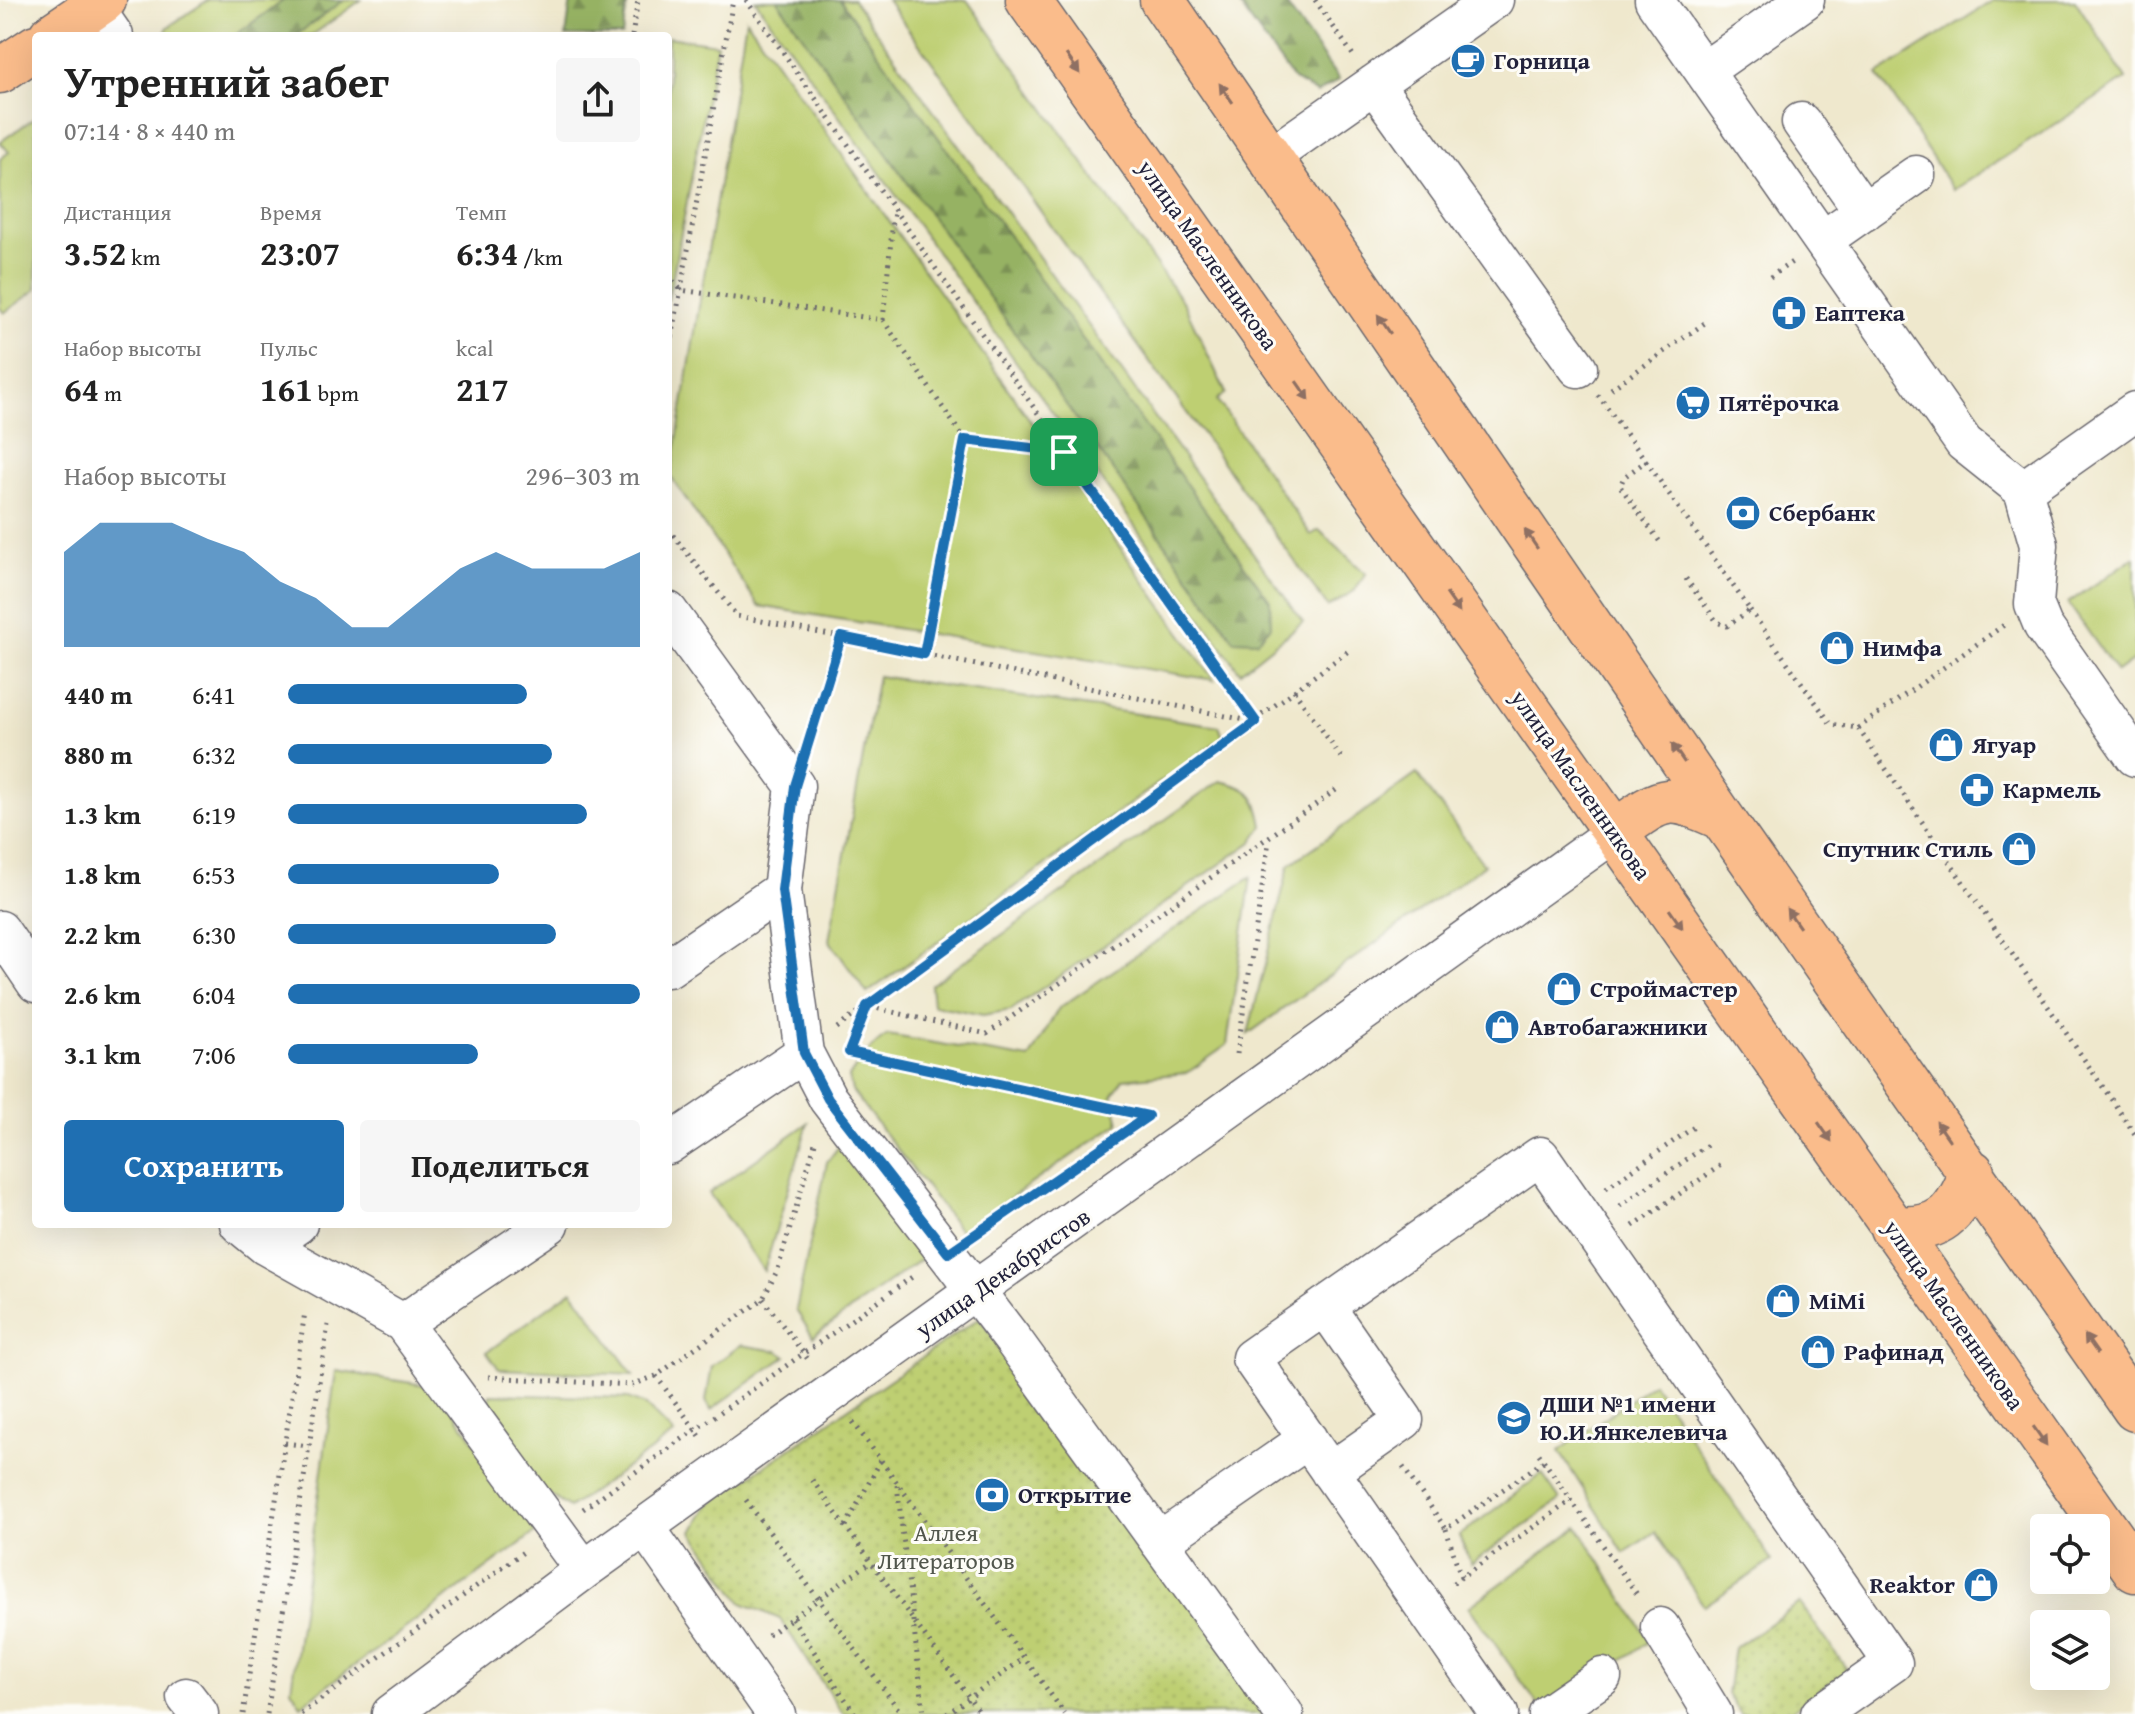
<!DOCTYPE html>
<html lang="ru">
<head>
<meta charset="utf-8">
<style>
  body { margin:0; font-family:"Gentium Book Plus",serif; background:#f6f6f6; color:#222; height:100vh; display:flex; flex-direction:column; font-size:30px; white-space:nowrap }
  * { box-sizing:border-box; margin:0 }
  p { font-size:26px; color:#767676 }
  .icon { flex:none; width:44px; height:44px; fill:none; stroke:currentColor; stroke-width:2; stroke-linecap:round; stroke-linejoin:round }
  .map { position:relative; flex:1; overflow:hidden }
  .drawer { position:absolute; left:32px; top:32px; width:640px; height:1196px; display:flex; flex-direction:column; background:#fff; border-radius:8px; box-shadow:0 8px 32px #0002 }
  .drawer>* { flex:none }
  .buttons { position:absolute; left:2030px; top:1514px; display:grid; gap:16px }
  .buttons a { display:grid; place-items:center; width:80px; height:80px; border-radius:8px; background:#fff; box-shadow:0 8px 32px #0002; font-size:40px }
  .pin { position:absolute; display:grid; place-items:center; width:68px; height:68px; color:#fff; margin:-34px; border-radius:16px; box-shadow:0 4px 12px #0006 }
  .round { display:grid; place-items:center; flex:none; width:84px; height:84px; border-radius:8px; background:#f6f6f6 }
  .head { display:flex; align-items:center; justify-content:space-between; height:136px; padding:0 32px }
  h1 { font-size:44px; font-weight:700; line-height:60px }
  .stats { display:grid; grid-template-columns:repeat(3,1fr); gap:12px; height:136px; padding:8px 32px }
  .stats div { display:grid; align-content:center }
  .stats b { font-size:34px; font-weight:700 }
  .stats small { font-size:22px; font-weight:400 }
  .stats p { font-size:22px }
  .chart { height:224px; padding:16px 32px }
  .chart p { display:flex; justify-content:space-between }
  .chart svg { width:100%; height:144px; margin-top:8px; fill:#1f6fb2; opacity:.7 }
  .action { display:flex; gap:16px; margin-top:auto; padding:16px 32px }
  .action a { flex:1; height:92px; border-radius:8px; background:#1f6fb2; color:#fff; font-size:32px; font-weight:700; line-height:92px; text-align:center }
  .action a+a { background:#f6f6f6; color:#222 }
  ul { padding:0 32px; list-style:none; font-size:26px }
  li { display:grid; grid-template-columns:128px 96px 1fr; align-items:center; height:60px }
  li i { height:20px; border-radius:10px; background:#1f6fb2 }
  .map>svg:first-child { display:block }
  .green { fill:#becf72; stroke:#707856; stroke-width:2 }
  .forest { fill:url(#forest-firs); stroke:#5c6a50; stroke-width:2 }
  .park { fill:url(#park-dots); stroke:#707856; stroke-width:2 }
  .lines { fill:none; stroke-linecap:round; stroke-linejoin:round }
  .minor-casing { stroke:#6a676e; stroke-width:41 }
  .major-casing { stroke:#6a676e; stroke-width:47 }
  .path { stroke:#6a676e; stroke-width:5; stroke-dasharray:2 6; stroke-linecap:butt }
  .minor { stroke:#fff; stroke-width:38 }
  .major { stroke:#fabc8b; stroke-width:44 }
  .oneway { fill:#8e6f63 }
  .route-casing { stroke:#fff; stroke-width:16 }
  .route { stroke:#1f6fb2; stroke-width:10 }
  .labels { text-anchor:middle; stroke-width:6; stroke-linejoin:round; paint-order:stroke }
  .poi-label { font-size:24px; font-weight:bold; fill:#22223b; stroke:#fdfcf7; text-anchor:start }
  .street-label { font-size:24px; fill:#22223b; stroke:#fdfcf7 }
  .park-label { font-size:24px; fill:#51564c; stroke:#fdfcf7 }
</style>
</head>
<body>
<div class="map">
<svg width="2135" height="1714" viewBox="0 0 2135 1714">
  <defs>
    <pattern id="forest-firs" width="22" height="20" patternUnits="userSpaceOnUse" patternTransform="scale(2)"><rect width="22" height="20" fill="#96b264"/><path d="M5 1l3.5 6h-7zM16 11l3.5 6h-7z" fill="#7a9054"/></pattern>
    <pattern id="park-dots" width="8" height="8" patternUnits="userSpaceOnUse" patternTransform="scale(2)"><rect width="8" height="8" fill="#becf72"/><path d="M2 2h.1M6 6h.1" fill="none" stroke="#a3b164" stroke-width="1.8" stroke-linecap="round"/></pattern>
  </defs>
  <rect width="100%" height="100%" fill="#fdfcf7"/>
  <filter id="ink" filterUnits="userSpaceOnUse"><feTurbulence type="fractalNoise" baseFrequency=".0125" numOctaves="2"/><feDisplacementMap in="SourceGraphic" scale="16" xChannelSelector="R" yChannelSelector="G"/><feConvolveMatrix kernelMatrix="1 2 1 2 8 2 1 2 1" color-interpolation-filters="sRGB"/></filter>
  <filter id="wash" filterUnits="userSpaceOnUse"><feTurbulence type="fractalNoise" baseFrequency=".006" numOctaves="4" result="noise"/><feDisplacementMap in="SourceGraphic" scale="32" xChannelSelector="R" yChannelSelector="G"/><feGaussianBlur stdDeviation="1.8" result="paint"/><feColorMatrix in="noise" values="0 0 0 0 0 0 0 0 0 0 0 0 0 0 0 0 0 1.4 0 .05"/><feComposite in="paint" operator="in"/></filter>
  <g filter="url(#wash)">
    <rect width="100%" height="100%" fill="#efe8cd"/>
    <path class="green" d="M208 0H361L311 36H164L168 27Z
      M755 0H853L1303 622 1240 672Z
      M887 0H967L1184 304 1226 393 1217 400 1311 535 1319 530 1366 574 1354 591 1328 607Z
      M1994 0H2075L2126 79 1953 190 1878 74Z
      M746 19 1214 680 759 606 671 477Z
      M668 37 717 44 668 301Z
      M36 117V290L4 313 0 308V159L9 152 0 142Z
      M2135 557V659L2117 672 2068 603Z
      M878 676 1219 726 1223 737 867 993 829 940Z
      M1417 774 1484 865 1248 1034 1289 865Z
      M1220 781C1250 787 1258 796 1263 826L1252 842 1011 1010 983 1015 933 1005 931 985Z
      M1251 877 1227 1045 1187 1073 1123 1079 1112 1096 1119 1123 961 1232 852 1091 849 1077C860 1061 871 1045 888 1035L1029 1059 1059 1008Z
      M808 1123 764 1271 709 1193Z
      M840 1145 856 1149 932 1251 813 1337 796 1310 827 1162Z
      M572 1290 633 1375 499 1369 487 1352Z
      M741 1345 777 1351 786 1356 711 1410 706 1401 712 1366Z
      M336 1371 437 1387 536 1532 301 1705 291 1689Z
      M1653 1383 1772 1561 1704 1606 1655 1532 1624 1553 1559 1451Z
      M490 1394 628 1398 645 1405 674 1434 569 1508 543 1490 488 1408Z
      M1542 1474 1560 1500 1471 1564 1459 1536Z
      M1578 1527 1650 1641 1543 1712 1469 1607Z"/>
    <path class="forest" d="M284 0H344L295 36H234Z
      M571 0H628L622 36H566Z
      M777 0H840L1270 601 1271 626 1257 641 1234 640Z
      M1251 0H1283L1339 80 1317 93 1293 79 1241 7Z"/>
    <path class="park" d="M979 1318 1272 1714H843L780 1619 742 1603 693 1532 707 1506Z
      M1800 1603 1848 1671 1786 1714H1740L1727 1694 1734 1648Z"/>
  </g>
  <g filter="url(#ink)">
    <g class="lines">
      <defs>
        <path id="minor" d="M1654 0 1964 443 2023 490 2039 545 2034 604 2043 626 2135 757
          M94 7 114 36
          M1704 71 1805 0
          M1374 84 1578 368
          M1801 122 1864 212
          M1270 157 1494 0
          M1823 240 1916 175
          M2023 490 2135 411
          M668 611 795 786 782 890 804 1053 828 1099 1013 1340 1284 1714
          M0 930 36 983
          M668 968 782 890
          M668 1145 804 1053
          M239 1224 266 1246 403 1323 584 1570
          M266 1246 298 1224
          M1325 1306 1404 1420 1330 1472
          M403 1323 550 1224
          M645 1527 776 1714
          M1159 1542 1308 1439
          M1660 1627 1713 1714
          M186 1697 199 1714
          M391 1714 584 1570 1615 832
          M1499 1714 1251 1358 1540 1156 1893 1663 1820 1714
          M1548 1714 1602 1677"/>
        <path id="major" d="M1028 0 2135 1570
          M1162 0 1722 818 2135 1409
          M51 36 104 0
          M0 71 36 47
          M1615 832C1664 797 1666 792 1722 818
          M1892 1228C1940 1232 1956 1215 1972 1172"/>
      </defs>
      <use href="#minor" class="minor-casing"/>
      <use href="#major" class="major-casing"/>
      <path class="path" d="M746 0 1256 722
        M1315 0 1353 55
        M632 36 638 0
        M668 275 681 290 883 320 965 440 924 654
        M1770 277 1792 262
        M883 320 894 210
        M668 361 733 0
        M1611 389 1709 320
        M1598 395 1646 461 1624 477 1620 486 1660 542
        M965 440 1063 452
        M1646 461 1750 610 1727 626 1717 622 1684 576
        M668 529 737 616 1255 722
        M1750 610 1831 724 1858 728 2135 1134
        M1294 690 1343 760
        M1858 728 2004 625
        M810 740 841 637
        M837 1028 1351 649
        M849 1052 1148 1116
        M1237 1054 1269 841
        M847 1055 867 1006 987 1034 1336 790
        M1606 1188 1697 1125
        M1620 1206 1710 1143
        M1633 1226 1724 1163
        M976 1233 1136 1124
        M763 1299 810 1362
        M656 1376 703 1440
        M488 1377 632 1385 656 1376 763 1299 778 1269 815 1143
        M853 1422 1065 1714
        M285 1443 309 1446
        M1539 1454 1639 1597
        M1403 1467 1446 1529 1544 1461
        M812 1480 981 1714
        M897 1485 924 1714
        M746 1500 902 1714
        M583 1509 915 1275
        M846 1526 881 1460
        M1446 1529 1461 1577
        M1453 1583 1572 1500
        M792 1618 855 1714
        M768 1635 871 1562
        M243 1714 305 1312
        M267 1714 328 1325
        M301 1714 526 1550
        M947 1714 1024 1658"/>
      <use href="#minor" class="minor"/>
      <use href="#major" class="major"/>
    </g>
    <defs><path id="oneway-solid" d="M-6-.8H1V-3.2L6.5 0L1 3.2V.8H-6Z" transform="scale(2)"/></defs>
    <g class="oneway">
      <use href="#oneway-solid" transform="translate(1073 64) rotate(55)"/>
      <use href="#oneway-solid" transform="translate(1226 93) rotate(-125)"/>
      <use href="#oneway-solid" transform="translate(1384 324) rotate(-124)"/>
      <use href="#oneway-solid" transform="translate(1303 391) rotate(55)"/>
      <use href="#oneway-solid" transform="translate(1531 539) rotate(-124)"/>
      <use href="#oneway-solid" transform="translate(1453 603) rotate(55)"/>
      <use href="#oneway-solid" transform="translate(1678 753) rotate(-124)"/>
      <use href="#oneway-solid" transform="translate(1793 918) rotate(-125)"/>
      <use href="#oneway-solid" transform="translate(1676 919) rotate(55)"/>
      <use href="#oneway-solid" transform="translate(1943 1131) rotate(-125)"/>
      <use href="#oneway-solid" transform="translate(1825 1132) rotate(55)"/>
      <use href="#oneway-solid" transform="translate(2091 1344) rotate(-125)"/>
      <use href="#oneway-solid" transform="translate(2040 1436) rotate(55)"/>
    </g>
  </g>
  <g class="lines" filter="url(#ink)">
    <defs>
      <path id="route" d="M965 440 1064 452 1256 722 867 1006 849 1052 1148 1116 948 1253 828 1099 804 1053 782 890 795 786 841 637 924 654Z"/>
    </defs>
    <use href="#route" class="route-casing"/>
    <use href="#route" class="route"/>
  </g>
  <defs>
    <symbol id="cafe-disc" viewBox="-11 -11 22 22"><circle r="9.5" fill="#1f6fb2" stroke="#fdfcf7"/><path d="M-5.5-4.5H6V0H3Q3 3.5 0 3.5H-2.5Q-5.5 3.5-5.5 0ZM3-3.2v2h1.7v-2ZM-6 4.5H4V6H-6Z" fill="#fff"/></symbol>
    <symbol id="pharmacy-disc" viewBox="-11 -11 22 22"><circle r="9.5" fill="#1f6fb2" stroke="#fdfcf7"/><path d="M-2-6h4v4h4v4h-4v4h-4v-4h-4v-4h4Z" fill="#fff"/></symbol>
    <symbol id="supermarket-disc" viewBox="-11 -11 22 22"><circle r="9.5" fill="#1f6fb2" stroke="#fdfcf7"/><path d="M-6-5.5h2.5l.6 2H6L4.5 2H-2.5L-4.4-4H-6ZM-1.5 3.2a1.3 1.3 0 1 0 .1 0ZM3 3.2a1.3 1.3 0 1 0 .1 0Z" fill="#fff"/></symbol>
    <symbol id="bank-disc" viewBox="-11 -11 22 22"><circle r="9.5" fill="#1f6fb2" stroke="#fdfcf7"/><path d="M-6-4H6V4H-6ZM0-2.3a2.3 2.3 0 1 0 0 4.6a2.3 2.3 0 1 0 0-4.6Z" fill="#fff"/></symbol>
    <symbol id="shop-disc" viewBox="-11 -11 22 22"><circle r="9.5" fill="#1f6fb2" stroke="#fdfcf7"/><path d="M-5-2.5h2.3a2.7 3.5 0 0 1 5.4 0H5L5.5 6h-11ZM-1.5-2.5h3a1.5 2.3 0 0 0-3 0Z" fill="#fff"/></symbol>
    <symbol id="school-disc" viewBox="-11 -11 22 22"><circle r="9.5" fill="#1f6fb2" stroke="#fdfcf7"/><path d="M0-5L7-2L0 1L-7-2ZM-4 1L0 2.5L4 1V4Q0 6-4 4Z" fill="#fff"/></symbol>
  </defs>
  <g fill-rule="evenodd">
    <use href="#cafe-disc" x="1448" y="41" width="40" height="40"/>
    <use href="#pharmacy-disc" x="1769" y="293" width="40" height="40"/>
    <use href="#supermarket-disc" x="1673" y="383" width="40" height="40"/>
    <use href="#bank-disc" x="1723" y="493" width="40" height="40"/>
    <use href="#shop-disc" x="1817" y="628" width="40" height="40"/>
    <use href="#shop-disc" x="1926" y="725" width="40" height="40"/>
    <use href="#pharmacy-disc" x="1957" y="770" width="40" height="40"/>
    <use href="#shop-disc" x="1999" y="829" width="40" height="40"/>
    <use href="#shop-disc" x="1544" y="969" width="40" height="40"/>
    <use href="#shop-disc" x="1482" y="1007" width="40" height="40"/>
    <use href="#shop-disc" x="1763" y="1281" width="40" height="40"/>
    <use href="#shop-disc" x="1798" y="1332" width="40" height="40"/>
    <use href="#school-disc" x="1494" y="1398" width="40" height="40"/>
    <use href="#bank-disc" x="972" y="1475" width="40" height="40"/>
    <use href="#shop-disc" x="1961" y="1565" width="40" height="40"/>
  </g>
  <g class="labels">
    <g class="poi-label">
      <text x="1494" y="69">Горница</text>
      <text x="1815" y="321">Еаптека</text>
      <text x="1719" y="411">Пятёрочка</text>
      <text x="1769" y="521">Сбербанк</text>
      <text x="1863" y="656">Нимфа</text>
      <text x="1972" y="753">Ягуар</text>
      <text x="2003" y="798">Кармель</text>
      <text x="1993" y="857" text-anchor="end">Спутник Стиль</text>
      <text x="1590" y="997">Строймастер</text>
      <text x="1528" y="1035">Автобагажники</text>
      <text x="1809" y="1309">MiMi</text>
      <text x="1844" y="1360">Рафинад</text>
      <text x="1540" y="1412">ДШИ №1 имени<tspan x="1540" dy="28">Ю.И.Янкелевича</tspan></text>
      <text x="1018" y="1503">Открытие</text>
      <text x="1955" y="1593" text-anchor="end">Reaktor</text>
    </g>
    <g class="street-label">
      <text transform="translate(1208 255) rotate(55)" y="8">улица Масленникова</text>
      <text transform="translate(1581 785) rotate(55)" y="8">улица Масленникова</text>
      <text transform="translate(1003 1273) rotate(-35)" y="8">улица Декабристов</text>
      <text transform="translate(1954 1315) rotate(55)" y="8">улица Масленникова</text>
    </g>
    <g class="park-label">
      <text x="946" y="1541">Аллея<tspan x="946" dy="28">Литераторов</tspan></text>
    </g>
  </g>
</svg>
<div class="buttons">
<a><svg class="icon" aria-label="locate" viewBox="0 0 24 24"><circle cx="12" cy="12" r="6"/><path d="M12 2v4M12 18v4M2 12h4M18 12h4"/></svg></a>
<a><svg class="icon" aria-label="layers" viewBox="0 0 24 24"><path d="M12 4l9 5-9 5-9-5zM3 14l9 5 9-5"/></svg></a>
</div>
<div class="pin" style="left:1064px;top:452px;background:#1e9e55"><svg class="icon" aria-label="arrive" viewBox="0 0 24 24"><path d="M6 21V4h12l-3 4 3 4H6"/></svg></div>
<section class="drawer">
<div class="head"><div><h1>Утренний забег</h1><p>07:14 · 8 × 440 m</p></div><a class="round"><svg class="icon" aria-label="share" viewBox="0 0 24 24"><path d="M12 15V3M7 8l5-5 5 5M5 13v7h14v-7"/></svg></a></div>
<div class="stats">
<div><p>Дистанция</p><b>3.52<small> km</small></b></div>
<div><p>Время</p><b>23:07</b></div>
<div><p>Темп</p><b>6:34<small> /km</small></b></div>
</div>
<div class="stats">
<div><p>Набор высоты</p><b>64<small> m</small></b></div>
<div><p>Пульс</p><b>161<small> bpm</small></b></div>
<div><p>kcal</p><b>217</b></div>
</div>
<div class="chart"><p><span>Набор высоты</span>296–303 m</p>
<svg viewBox="0 0 160 44" preserveAspectRatio="none"><path d="M0 44V15L10 6L20 6L30 6L40 11L50 15L60 24L70 29L80 38L90 38L100 29L110 20L120 15L130 20L140 20L150 20L160 15V44z"/></svg>
</div>
<ul>
<li><b>440 m</b>6:41<i style="width:68%"></i></li>
<li><b>880 m</b>6:32<i style="width:75%"></i></li>
<li><b>1.3 km</b>6:19<i style="width:85%"></i></li>
<li><b>1.8 km</b>6:53<i style="width:60%"></i></li>
<li><b>2.2 km</b>6:30<i style="width:76%"></i></li>
<li><b>2.6 km</b>6:04<i style="width:100%"></i></li>
<li><b>3.1 km</b>7:06<i style="width:54%"></i></li>
</ul>
<div class="action"><a>Сохранить</a><a>Поделиться</a></div>
</section>
</div>
</body>
</html>
